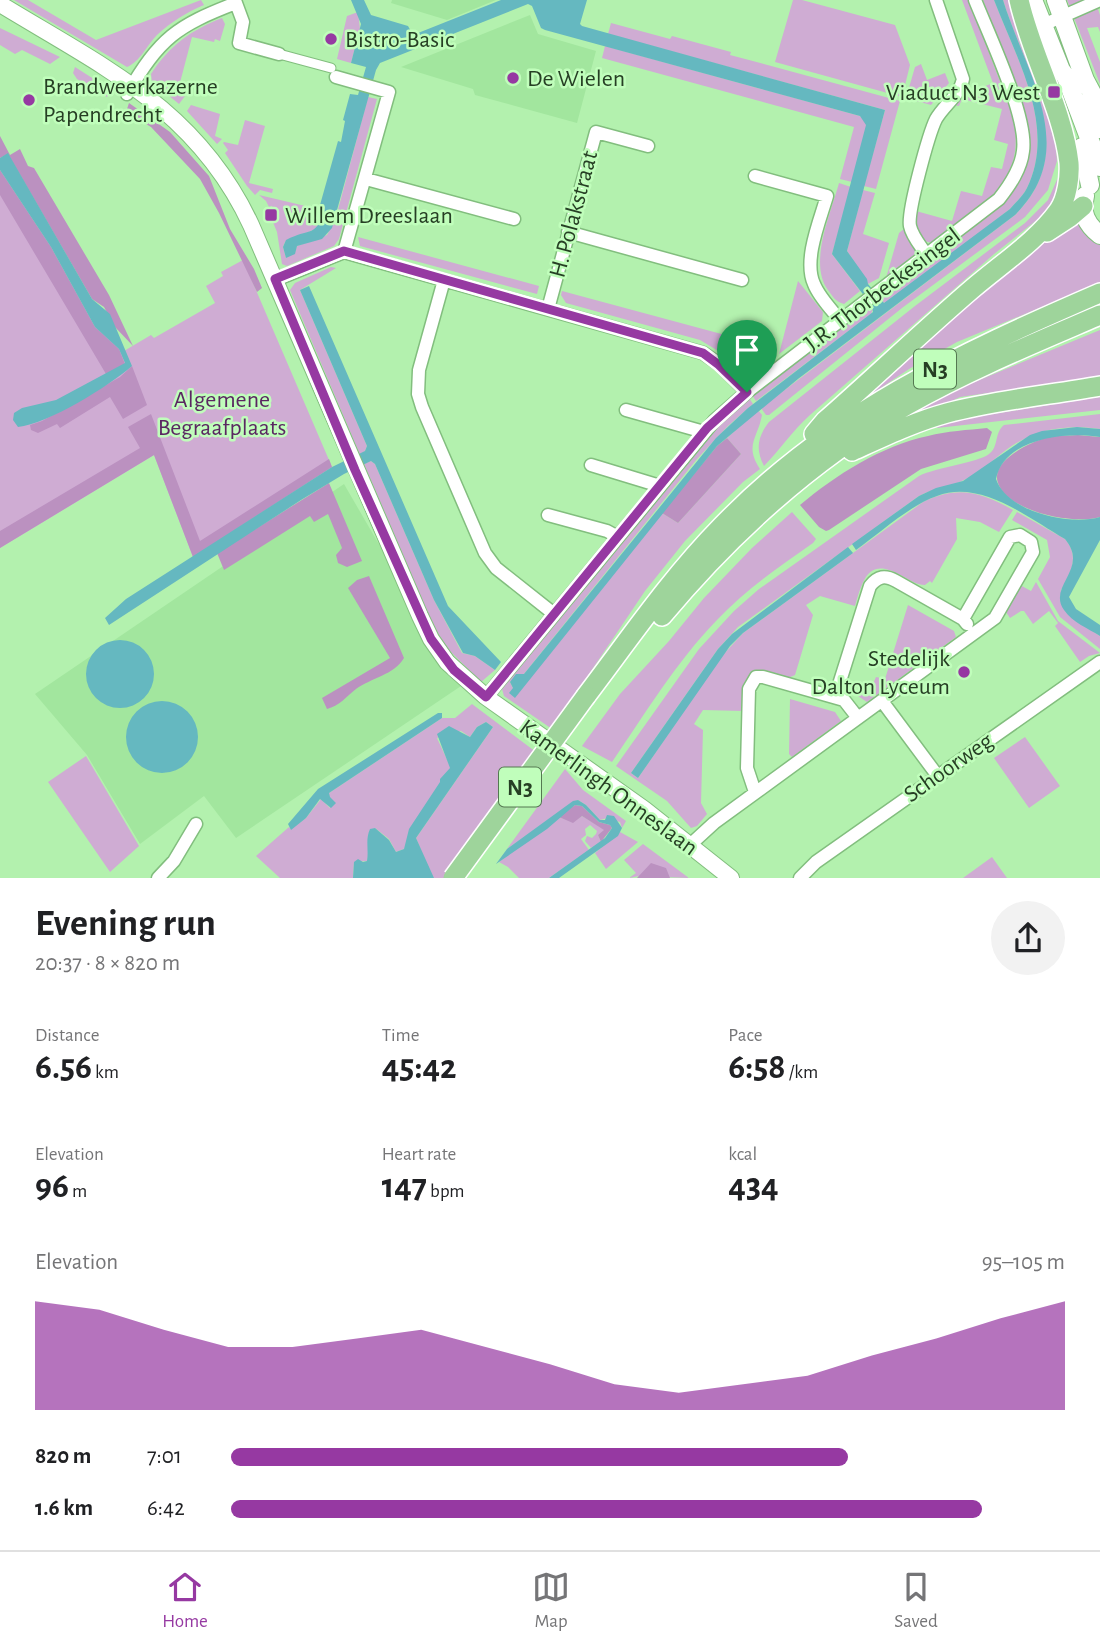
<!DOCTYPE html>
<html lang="en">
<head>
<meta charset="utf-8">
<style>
  body { margin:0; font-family:"Alegreya Sans",sans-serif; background:#f2f2f2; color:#202124; height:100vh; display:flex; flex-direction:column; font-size:26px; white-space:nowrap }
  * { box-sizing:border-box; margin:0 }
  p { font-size:23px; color:#757577 }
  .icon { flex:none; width:38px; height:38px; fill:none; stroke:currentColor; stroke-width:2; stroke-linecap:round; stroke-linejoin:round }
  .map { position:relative; height:878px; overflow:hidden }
  .panel { display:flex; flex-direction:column; background:#fff; flex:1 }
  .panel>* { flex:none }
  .pin { position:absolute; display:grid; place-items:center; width:60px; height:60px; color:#fff; margin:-72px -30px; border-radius:50% 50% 50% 0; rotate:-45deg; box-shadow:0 0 7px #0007 }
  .pin .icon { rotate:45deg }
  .round { display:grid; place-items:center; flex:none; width:74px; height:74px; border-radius:37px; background:#f2f2f2 }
  .overview { display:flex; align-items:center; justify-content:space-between; height:119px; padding:0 35px }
  h1 { font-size:38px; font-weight:600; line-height:52px }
  .figures { display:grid; grid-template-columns:repeat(3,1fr); gap:10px; height:119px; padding:7px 35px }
  .figures div { display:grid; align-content:center }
  .figures b { font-size:35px; font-weight:600 }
  .figures small { font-size:19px; font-weight:400 }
  .figures p { font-size:19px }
  .chart { height:196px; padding:14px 35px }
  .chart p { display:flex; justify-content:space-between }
  .chart svg { width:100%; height:126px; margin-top:7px; fill:#9639a2; opacity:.7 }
  ul { padding:0 35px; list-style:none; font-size:23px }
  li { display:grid; grid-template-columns:112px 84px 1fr; align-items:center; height:52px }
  li i { height:18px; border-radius:9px; background:#9639a2 }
  .dock { display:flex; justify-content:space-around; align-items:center; height:98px; border-top:2px solid #e0e0e0; background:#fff; font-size:19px; color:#757577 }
  .dock a { display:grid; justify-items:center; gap:4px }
  .dock .current { color:#9639a2 }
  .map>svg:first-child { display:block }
  .built { fill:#a2e69e }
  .green { fill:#cfacd3 }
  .forest { fill:#bb91c0 }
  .water { fill:#65b8c0 }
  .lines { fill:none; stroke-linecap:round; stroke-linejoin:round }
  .pedestrian-casing { stroke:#82be7e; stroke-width:11 }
  .minor-casing { stroke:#82be7e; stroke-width:15 }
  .tertiary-casing { stroke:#82be7e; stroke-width:18 }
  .secondary-casing { stroke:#82be7e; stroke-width:20 }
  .primary-casing { stroke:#fff; stroke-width:22 }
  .pedestrian { stroke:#fff; stroke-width:9 }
  .minor { stroke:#fff; stroke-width:12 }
  .tertiary { stroke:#fff; stroke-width:16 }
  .secondary { stroke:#fff; stroke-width:18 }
  .primary { stroke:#9ed49b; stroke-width:19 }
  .primary-bridge-casing { stroke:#fff; stroke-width:22; stroke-linecap:butt }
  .primary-bridge { stroke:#9ed49b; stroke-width:19 }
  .route-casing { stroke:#fff; stroke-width:14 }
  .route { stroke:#9639a2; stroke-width:9 }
  .poi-dot { fill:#9639a2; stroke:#c0febb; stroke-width:2.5 }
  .labels { text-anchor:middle; stroke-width:5; stroke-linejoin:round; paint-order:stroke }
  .shield { fill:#c0febb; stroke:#547851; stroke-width:2 }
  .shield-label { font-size:23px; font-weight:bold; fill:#263f24 }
  .poi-label { font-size:24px; fill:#263f24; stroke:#c0febb; text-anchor:start }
  .street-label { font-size:24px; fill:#263f24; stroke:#c0febb }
  .park-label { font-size:24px; fill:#5a2761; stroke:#c0febb }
</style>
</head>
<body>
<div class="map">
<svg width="1100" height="878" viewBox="0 0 1100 878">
  <rect width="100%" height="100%" fill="#b3f1ae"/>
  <path class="built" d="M392 0H496L447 20 391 3Z
    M530 15 538 34 596 51 577 123 475 95 473 89 401 67Z
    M344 484 461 686 236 838 204 796 140 844 87 755 35 694Z"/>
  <path class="green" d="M14 0H28L96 40 201 0 204 5C187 12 171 22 157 35 147 45 140 62 127 67Z
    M793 0H802L895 25 910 65 902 97 775 62Z
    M962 0H969L1013 116C1028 185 979 207 932 243L924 241 916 230V211L952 221 961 191 982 196 991 167 1002 169 1008 144 994 140 1002 109 962 99 959 106 953 105 967 85 970 92 993 83Z
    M983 0H994C1016 58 1057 126 1027 188 1023 196 1016 202 1010 209L887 303 882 302 879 298 998 208C1043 166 1030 123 1010 72 1001 48 992 24 983 0Z
    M1003 0H1010L1019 40 1046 110 1056 148 1057 161 1048 190 1025 217 902 308 769 415H766L761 408 1015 215C1081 150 1025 72 1003 0Z
    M1067 0H1095L1100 15V32L1098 27 1087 28 1100 62V84Z
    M358 12 360 29 351 63 337 59 347 16Z
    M222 18 225 24 220 41 215 39 214 42 192 37 177 94 185 96 179 104 152 82 151 74C169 46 191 30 222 18Z
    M611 23 670 39 672 36 731 52 730 55 749 60 900 101 876 189 864 186 885 110 608 34Z
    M0 28 60 57 50 64 22 50 15 54 0 45Z
    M605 46 860 116 866 122 867 128 852 182 840 179 854 127 602 58Z
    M921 64 927 80 945 73 949 83 931 105 906 98 915 67Z
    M75 67 111 90 107 97 77 79 73 73Z
    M368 97 377 99 339 239 334 246 287 266 282 264 277 232 270 215 275 213 272 206 269 207 266 201 259 195 318 209 320 205 325 207 318 228 285 242 283 247 286 258 295 252 297 246 327 235 335 221Z
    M191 105 220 114 215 136 222 139 217 144 187 111Z
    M245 120 265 126 249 183 273 189 272 193 260 190 255 195 247 186 225 153 228 150 223 143 224 142 238 145Z
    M0 170 51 247 95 327 124 351 151 335 154 338 215 303 206 286 223 276 221 272 243 260 332 467 193 557 154 455 0 548Z
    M1060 173 1062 192 1043 215 994 254 810 415C792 431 780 450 764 466 755 449 758 436 769 422L915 306 1025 223 1048 200Z
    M839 183 851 187 832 254 860 291 844 304C836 302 833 297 828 290 808 263 831 213 839 183Z
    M863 190 875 193 863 234 889 243 879 278 868 284 847 251Z
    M1081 219 1100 240V283L957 342 909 369 829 423 1035 246Z
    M904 229 915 248V256L886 278 899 233Z
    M358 237 539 286 537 294 360 246Z
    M331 267 336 268 300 290 367 446 365 451 360 455 290 290 295 283Z
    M798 281 823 312 822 321 779 354Z
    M562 291 740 339 725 355 700 340 566 303 561 295Z
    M870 305 873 309 871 314 756 401 752 395Z
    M1100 330V377L960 397 885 434 880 427 948 393Z
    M767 350 776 353 774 358 748 378 742 376 729 360 743 352 765 356Z
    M1100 397V410L937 428 936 423Z
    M749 398 753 404 728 426 697 459 524 674 510 682 513 688 547 657 662 513 678 523 741 454 727 438 758 410 762 415C758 438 744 445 760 469L743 482 685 541 645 591 552 729 504 696 502 689 685 459 705 437Z
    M1100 414V429C1066 424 1034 429 1006 450 993 460 981 472 966 479 951 487 934 488 919 496L738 627 718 649 631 773 638 778 722 656 743 633 923 502C959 485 980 492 1013 510L999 532 980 522 956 518 957 539 932 583 930 581 925 585C917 585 912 581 904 577 870 557 864 575 855 606L820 596 806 605 813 615 795 675 788 678 765 671 754 673 744 685 743 711 703 710 694 724 703 730 701 803 707 814 697 826 691 828 667 801 616 766 699 649 734 611 759 589 919 476C937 467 977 463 989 454 999 447 994 433 1004 425Z
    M371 461 375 464 434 600 462 653 475 656 495 670 481 682 447 648 433 625 364 464Z
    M792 512 816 539 813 543C780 566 745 590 717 620 676 662 645 714 612 762L582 746 620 694 669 641 704 598 752 548Z
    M1017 512 1065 539C1080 557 1071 572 1061 590L1071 617 1100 636V649L1060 617 1038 579 1050 557 1047 540 1012 520Z
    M1036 582 1058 621 1100 653 1089 656 1080 662 1055 626 1058 623 1049 611 1033 624 1024 611H1021L1010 618 1006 612 1020 585 1031 591Z
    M908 605 954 631 956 637 867 702 858 696 873 684 876 677 885 679Z
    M790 699 835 712 841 721 792 757 789 754Z
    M472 704 536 752 445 878H434L431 875 416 838 493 727 486 722 477 727 470 737 461 731 437 738 451 768 404 849 396 852 389 839 375 828 367 861 354 862 353 878H280L256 856 289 827 291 829 306 818 321 799 330 808 329 793 442 718H455Z
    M1025 737 1060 786 1029 808 994 758Z
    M86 756 139 846 110 872 48 782Z
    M565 769 583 790 626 821 622 828 620 822 607 818 600 820 586 805 578 800 507 849Z
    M582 816 605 830 598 835 601 842 591 848 585 841 587 836 592 838 596 834 597 831 590 825 585 829 586 835 581 839 589 850 549 878H519L508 867 499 862 559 817 573 822Z
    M620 832 638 842 606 869 595 853Z
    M643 844 689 878 639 876 629 878 636 873 624 860Z
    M992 857 1007 878H963Z"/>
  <path class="forest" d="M129 103 170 132 209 176 230 229 254 269 262 288 257 292 219 213 200 179 151 127 126 112Z
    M0 136 10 155 20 149 28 166 34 168 109 295 133 346 115 327 104 307 92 299 8 154 0 158Z
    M0 170 51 247 95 327 119 349 125 364 106 374 0 195Z
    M132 366 147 405 123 419 110 397 60 428 57 424 38 433 31 430 30 425 42 421 120 377Z
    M151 414 200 541 329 459 332 467 193 557 154 455 0 548V531L140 448 128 427Z
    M987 428 992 432 986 449 921 469 829 530 826 531 819 527 800 505C836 475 881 446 928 436 947 431 968 430 987 428Z
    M1078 435 1100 437V517C1074 525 1008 512 998 483 990 461 1029 443 1045 438 1056 435 1067 436 1078 435Z
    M727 438 741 454 678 523 662 513 717 446Z
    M329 483 362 561 347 567 338 563 336 555 342 548 328 514 314 522 310 516 224 570 217 553Z
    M369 576 404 658C394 675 371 678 356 689 346 697 339 706 327 709L322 698 390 658 348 588 357 580Z
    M575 805 582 806 599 822 610 825 612 828 601 842 598 835 604 830 582 816 573 823 559 817Z
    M651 863 666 868 670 878H637Z"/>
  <path class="water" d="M351 0H364L371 15 408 26 413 35 501 0H587L580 24 582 26 885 110 847 251 867 279 868 284 884 303 1010 209C1016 202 1023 196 1027 188 1057 126 1016 58 994 0H1003C1025 72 1082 149 1015 215L798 379 717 446 515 698 509 693 513 688 510 682 516 674H524L716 438 748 408 873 312 872 306 832 254 866 125 860 116 545 30 541 28 532 6 528 4 380 63 376 70 332 228 322 239 297 246 295 254 286 258 283 247 286 240C311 227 316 239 325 207L320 205 338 141 341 142 345 121 343 120 350 94 358 95 366 67 351 63 361 24Z
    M8 153 92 299 110 314 132 366C109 386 48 424 18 427L13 420 14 413 22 408 56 400 125 363 119 349 95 327 51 247 0 170V158Z
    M309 286 448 606 501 662 495 670 475 656 463 653 434 600 375 464 371 461 344 474 301 500 109 625 105 618 126 599 332 467 365 451 367 446 300 290Z
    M1077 427 1100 429V437C1067 431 1004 438 996 479 1007 512 1070 526 1100 517V540L1069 597 1076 609 1100 625V636C1089 629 1072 622 1064 610 1047 586 1090 569 1065 539 1028 518 981 479 937 496 910 505 880 533 856 550L852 544 919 496 936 488 963 481 1030 435 1042 431Z
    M848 547 853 553 743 633 730 646 638 778 631 773 718 649 732 634Z
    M86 674a34 34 0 1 1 68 0a34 34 0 1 1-68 0Z
    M126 737a36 36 0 1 1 72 0a36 36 0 1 1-72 0Z
    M438 713H442V718L329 793 330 797 336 803 331 808 320 799 306 818 291 830 288 824 318 789Z
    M486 722 493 727 416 838 434 878H353L354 862 358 859 363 862 367 861C369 849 365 840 370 829L375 828 389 840 396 852 404 849 409 829 440 782V779L450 768 437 734 449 726 470 737 477 727Z
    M578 800 586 805 600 820H605L607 815 614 816 622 828 618 836 559 878H549L605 838 612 828 610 825 599 822 582 806 575 805 547 829 496 864 507 849 573 801Z"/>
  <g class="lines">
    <defs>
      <path id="pedestrian" d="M279 54 331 68"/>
      <path id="minor" d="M1043 25 1100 0
        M127 94C160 38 176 26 236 3L243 22 239 43 279 54
        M755 176 827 196C820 220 803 260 814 284 819 297 831 309 840 320
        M366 179 514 219
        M568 232 742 280
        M344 252 703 353 719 364 747 392
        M926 254C920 245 912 236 910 226 907 212 929 133 936 119 944 105 960 95 963 79L936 0
        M275 280 344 252 389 92 336 77
        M444 280 419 370 418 394 422 407 485 553 496 568 554 614
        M548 309 596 132 648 146
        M626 410 704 432
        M591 465 660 486
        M548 515 607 531 618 537
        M486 697 714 421 747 392 999 199C1010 185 1021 169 1023 151 1028 117 989 35 975 0
        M835 697 870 586C878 576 885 575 896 581L963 619 967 624
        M882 701 937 775
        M755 792 747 768 749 689 756 677H763L844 700 858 718
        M690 845 714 823 995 618 1033 552 1031 542 1020 535 1010 537 963 619
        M158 878 174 861 196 824
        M800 878 816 862 1100 662"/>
      <path id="tertiary" d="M0 4C103 67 197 109 251 225L420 616 431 639 447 662 486 697 644 809 731 878"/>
      <path id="secondary" d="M1033 0 1061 70 1066 77 1100 167
        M1056 0 1085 80 1100 108
        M1090 99 1100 129
        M1082 147 1090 185
        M1085 196C1081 213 1086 224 1100 235"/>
      <path id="primary" d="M1047 232 1070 217 1083 206
        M814 434 825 421C875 377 922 332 972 289 1001 264 1037 241 1059 210 1067 198 1070 177 1069 163 1063 110 1031 54 1019 0
        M852 451C883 437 914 422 947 413 997 400 1049 395 1100 386
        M662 616C732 532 812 460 907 405 969 370 1035 343 1100 315
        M586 696C630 638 671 578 722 526 831 413 959 354 1100 293"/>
    </defs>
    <use href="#pedestrian" class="pedestrian-casing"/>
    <use href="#minor" class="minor-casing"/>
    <use href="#tertiary" class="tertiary-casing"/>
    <use href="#secondary" class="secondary-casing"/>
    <use href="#primary" class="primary-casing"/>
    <use href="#pedestrian" class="pedestrian"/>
    <use href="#minor" class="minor"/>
    <use href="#tertiary" class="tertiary"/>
    <use href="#secondary" class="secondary"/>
    <use href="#primary" class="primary"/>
    <defs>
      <path id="primary-bridge" d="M453 878 586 696"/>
    </defs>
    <use href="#primary-bridge" class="primary-bridge-casing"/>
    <use href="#primary-bridge" class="primary-bridge"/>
  </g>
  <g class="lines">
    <defs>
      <path id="route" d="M344 251 703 353 719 365 747 392 707 428 486 697 454 670 431 639 355 470 275 279Z"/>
    </defs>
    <use href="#route" class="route-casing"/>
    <use href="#route" class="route"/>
  </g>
  <g class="poi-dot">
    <circle cx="331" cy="39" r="7"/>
    <circle cx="513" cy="78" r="7"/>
    <rect x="1047" y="85" width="14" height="14" rx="3.5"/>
    <circle cx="29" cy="100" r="7"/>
    <rect x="264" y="208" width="14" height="14" rx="3.5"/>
    <circle cx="964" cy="672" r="7"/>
  </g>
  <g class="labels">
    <g class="shield">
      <rect x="914" y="349.5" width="42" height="39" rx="5"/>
      <rect x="499" y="767.5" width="42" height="39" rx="5"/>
    </g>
    <g class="shield-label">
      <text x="935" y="377">N3</text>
      <text x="520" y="795">N3</text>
    </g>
    <g class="poi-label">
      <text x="345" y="47">Bistro-Basic</text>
      <text x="527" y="86">De Wielen</text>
      <text x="43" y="94">Brandweerkazerne<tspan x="43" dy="28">Papendrecht</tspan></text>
      <text x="1040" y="100" text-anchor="end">Viaduct N3 West</text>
      <text x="285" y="223">Willem Dreeslaan</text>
      <text x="950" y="666" text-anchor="end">Stedelijk<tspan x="950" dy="28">Dalton Lyceum</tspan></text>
    </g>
    <g class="street-label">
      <text transform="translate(573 214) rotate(-75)" y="8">H. Polakstraat</text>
      <text transform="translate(882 289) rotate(-37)" y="8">J.R. Thorbeckesingel</text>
      <text transform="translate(948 767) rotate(-35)" y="8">Schoorweg</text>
      <text transform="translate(609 787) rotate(36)" y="8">Kamerlingh Onneslaan</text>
    </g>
    <g class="park-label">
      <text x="222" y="407">Algemene<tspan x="222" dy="28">Begraafplaats</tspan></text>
    </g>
  </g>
</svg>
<div class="pin" style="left:747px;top:392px;background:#1e9e55"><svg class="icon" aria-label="arrive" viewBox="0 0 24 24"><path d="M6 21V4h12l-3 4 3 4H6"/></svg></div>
</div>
<section class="panel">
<div class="overview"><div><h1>Evening run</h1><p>20:37 · 8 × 820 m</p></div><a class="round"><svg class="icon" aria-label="share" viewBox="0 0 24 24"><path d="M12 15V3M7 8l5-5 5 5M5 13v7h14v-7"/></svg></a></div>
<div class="figures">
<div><p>Distance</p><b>6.56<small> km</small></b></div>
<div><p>Time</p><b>45:42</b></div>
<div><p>Pace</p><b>6:58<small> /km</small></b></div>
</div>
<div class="figures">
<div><p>Elevation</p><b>96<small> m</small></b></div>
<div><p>Heart rate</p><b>147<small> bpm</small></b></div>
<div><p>kcal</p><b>434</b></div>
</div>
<div class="chart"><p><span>Elevation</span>95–105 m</p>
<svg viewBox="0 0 160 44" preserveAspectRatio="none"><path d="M0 44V6L10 9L20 16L30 22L40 22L50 19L60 16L70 22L80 28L90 35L100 38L110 35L120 32L130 25L140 19L150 12L160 6V44z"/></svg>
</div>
<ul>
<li><b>820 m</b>7:01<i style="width:74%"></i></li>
<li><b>1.6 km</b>6:42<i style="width:90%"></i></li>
</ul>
</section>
<nav class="dock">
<a class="current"><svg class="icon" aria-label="home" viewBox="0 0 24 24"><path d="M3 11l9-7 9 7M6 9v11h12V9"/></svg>Home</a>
<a><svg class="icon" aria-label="map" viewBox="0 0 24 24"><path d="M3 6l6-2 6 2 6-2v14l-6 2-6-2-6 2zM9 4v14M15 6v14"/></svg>Map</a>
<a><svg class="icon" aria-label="saved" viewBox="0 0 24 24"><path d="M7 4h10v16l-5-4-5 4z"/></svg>Saved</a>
</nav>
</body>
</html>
